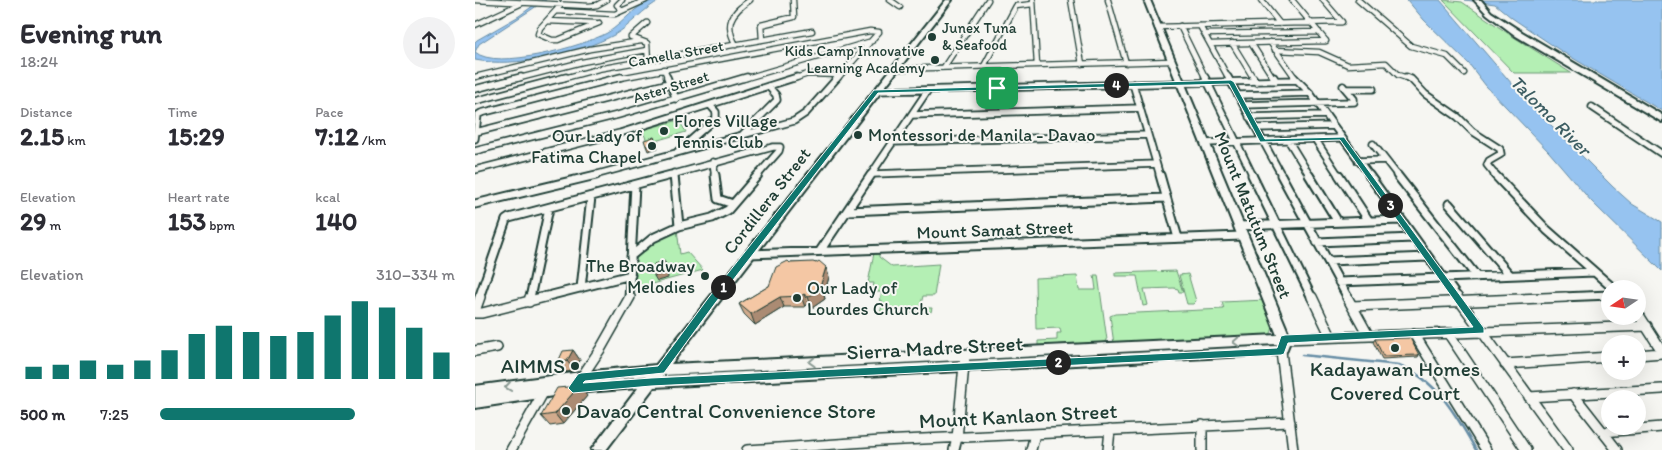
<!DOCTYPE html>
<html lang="en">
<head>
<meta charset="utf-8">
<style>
  body { margin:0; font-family:Itim,sans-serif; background:#f2f2f3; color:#2b2b33; height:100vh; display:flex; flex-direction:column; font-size:19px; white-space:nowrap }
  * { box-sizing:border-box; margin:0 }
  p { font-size:16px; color:#7c7c81 }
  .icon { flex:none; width:28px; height:28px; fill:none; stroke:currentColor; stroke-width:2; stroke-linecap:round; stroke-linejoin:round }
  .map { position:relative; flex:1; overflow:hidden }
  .side { display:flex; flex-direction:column; background:#fff; width:475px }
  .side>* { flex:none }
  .needle { width:32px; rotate:257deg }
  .controls { position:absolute; left:1126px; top:280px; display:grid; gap:10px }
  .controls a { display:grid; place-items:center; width:45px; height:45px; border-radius:50%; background:#fff; box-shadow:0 5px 20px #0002; font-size:25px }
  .pin { position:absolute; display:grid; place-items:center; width:42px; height:42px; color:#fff; margin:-21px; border-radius:10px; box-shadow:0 2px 8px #0006 }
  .km { position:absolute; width:25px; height:25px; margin:-12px; border-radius:50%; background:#222; color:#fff; font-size:14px; line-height:25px; text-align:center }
  .round { display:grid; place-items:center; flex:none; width:52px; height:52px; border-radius:26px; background:#f2f2f3 }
  .summary { display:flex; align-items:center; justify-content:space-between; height:85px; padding:0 20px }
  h1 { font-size:28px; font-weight:700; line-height:38px }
  .stats { display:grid; grid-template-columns:repeat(3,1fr); gap:8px; height:85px; padding:5px 20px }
  .stats div { display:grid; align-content:center }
  .stats b { font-size:25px; font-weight:700 }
  .stats small { font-size:14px; font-weight:400 }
  .stats p { font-size:14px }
  .chart { height:140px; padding:10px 20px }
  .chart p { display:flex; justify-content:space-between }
  .chart svg { width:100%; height:90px; margin-top:5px; stroke:#0f766e; stroke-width:6 }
  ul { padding:0 20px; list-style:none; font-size:16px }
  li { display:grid; grid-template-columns:80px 60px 1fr; align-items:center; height:38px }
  li i { height:12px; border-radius:6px; background:#0f766e }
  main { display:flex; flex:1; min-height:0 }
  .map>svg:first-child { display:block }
  .green { fill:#b4efb4; stroke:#6a9674 }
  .water { fill:#96c3f0; stroke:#668da5 }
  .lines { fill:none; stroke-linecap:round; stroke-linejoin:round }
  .stream { stroke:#668da5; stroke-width:2.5 }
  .street-far3-casing { stroke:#1f3d34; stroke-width:7 }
  .street-far2-casing { stroke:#1f3d34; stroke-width:9 }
  .street-far1-casing { stroke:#1f3d34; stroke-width:11 }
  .street-casing { stroke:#1f3d34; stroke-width:12 }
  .secondary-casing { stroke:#1f3d34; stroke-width:4 }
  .primary-casing { stroke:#1f3d34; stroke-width:4 }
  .street-far3 { stroke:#f6f6f2; stroke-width:4.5 }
  .street-far2 { stroke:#f6f6f2; stroke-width:5.5 }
  .street-far1 { stroke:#f6f6f2; stroke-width:7 }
  .street { stroke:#f6f6f2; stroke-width:9 }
  .secondary { fill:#f6f6f2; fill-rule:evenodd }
  .primary { fill:#f6f6f2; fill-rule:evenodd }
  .wall { fill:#d2ab8d; stroke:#1f3d34 }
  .shaded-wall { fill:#ab8b73; stroke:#1f3d34 }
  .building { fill:#f4c7a4; stroke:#1f3d34 }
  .oneway { stroke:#8a9a93 }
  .route { fill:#0f766e; stroke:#fff; fill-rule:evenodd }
  .poi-dot { fill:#1f3d34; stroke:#f6f6f2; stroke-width:2 }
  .labels { text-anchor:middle; stroke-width:4; stroke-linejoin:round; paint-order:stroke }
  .far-poi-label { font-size:15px; fill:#1f3d34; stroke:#f6f6f2; text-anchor:start }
  .far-street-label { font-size:15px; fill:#1f3d34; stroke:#f6f6f2 }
  .poi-label { font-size:18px; fill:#1f3d34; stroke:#f6f6f2; text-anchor:start }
  .street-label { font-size:18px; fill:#1f3d34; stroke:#f6f6f2 }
  .water-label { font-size:19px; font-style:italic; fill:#3d5e63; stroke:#f6f6f2 }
  .near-street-label { font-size:21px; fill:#1f3d34; stroke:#f6f6f2 }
  .near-poi-label { font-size:21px; fill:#1f3d34; stroke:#f6f6f2; text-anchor:end }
</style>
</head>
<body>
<main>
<section class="side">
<div class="summary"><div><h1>Evening run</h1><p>18:24</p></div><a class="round"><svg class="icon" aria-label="share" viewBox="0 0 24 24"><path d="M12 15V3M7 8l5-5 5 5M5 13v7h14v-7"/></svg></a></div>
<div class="stats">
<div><p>Distance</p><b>2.15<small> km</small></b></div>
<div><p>Time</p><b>15:29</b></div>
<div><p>Pace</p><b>7:12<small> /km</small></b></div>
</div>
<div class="stats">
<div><p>Elevation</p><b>29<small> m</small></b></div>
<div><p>Heart rate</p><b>153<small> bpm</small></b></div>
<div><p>kcal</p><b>140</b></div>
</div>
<div class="chart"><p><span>Elevation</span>310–334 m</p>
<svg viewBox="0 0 160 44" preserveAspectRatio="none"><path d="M5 44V38M15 44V37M25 44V35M35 44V37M45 44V35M55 44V30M65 44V22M75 44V18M85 44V21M95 44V23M105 44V21M115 44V13M125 44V6M135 44V9M145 44V19M155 44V31"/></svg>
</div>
<ul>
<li><b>500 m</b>7:25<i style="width:66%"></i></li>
</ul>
</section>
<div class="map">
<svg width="1187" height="450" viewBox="0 0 1187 450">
  <rect width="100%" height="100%" fill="#f6f6f2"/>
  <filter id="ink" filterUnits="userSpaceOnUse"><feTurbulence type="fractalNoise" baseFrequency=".02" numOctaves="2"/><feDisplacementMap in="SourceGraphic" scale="10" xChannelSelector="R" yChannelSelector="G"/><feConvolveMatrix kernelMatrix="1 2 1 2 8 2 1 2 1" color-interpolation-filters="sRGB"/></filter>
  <g filter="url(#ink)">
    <path class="green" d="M968 0 987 2 1034 34 1096 73H1039Z
      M204 120 211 132 173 143 167 130Z
      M202 229 205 254 212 252 228 270 162 288C161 279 158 268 161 259 164 244 189 236 202 229Z
      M399 253H404V257L417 267 464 264 459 296H448L445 308H457L456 312 405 314 408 301H405L407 292H397L399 283H393Z
      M701 271 708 292H704L703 289 699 288 669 289 673 305 668 306 662 276H640V273Z
      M713 274 721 301 718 304H712L704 275Z
      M619 275H623L632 340 630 344 563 347V341L582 340V333H586L585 328 561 329 560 278 602 276 604 290H621Z
      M791 300 800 322 795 336 639 344 635 316 640 314 749 309 747 302Z"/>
    <path class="water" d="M66 0H71L4 44 0 52C22 71 108 46 132 33 151 22 162 0 186 0 168 8 156 26 139 35 103 54 40 68 0 60V42L2 40 44 16Z
      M932 0H965L1050 99 1138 187 1157 204 1187 222V271L1116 201 1074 152 1011 86 994 64 949 20Z
      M990 0H1187V111L1086 51 1037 18 1020 4Z"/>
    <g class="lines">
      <path class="stream" d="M827 355 924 365C962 380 982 416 1001 450"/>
      <defs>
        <path id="street-far3" d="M0 0 114 6 122 5 131 0
          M147 0 142 5 147 10
          M415 0 425 7
          M558 0 562 65
          M596 0 607 64
          M633 0 651 63
          M786 0 805 24
          M817 0 851 41
          M848 0 867 22
          M883 0 936 46 972 56 989 73
          M86 5 65 28 63 34 77 40H83L124 23
          M81 11 140 14 171 0
          M72 21 121 23
          M172 23 156 37 172 43 173 60
          M0 25 47 3
          M705 26 731 79
          M725 26 754 79
          M682 27 867 22
          M730 34 844 32
          M287 40 286 25 319 17 318 0
          M795 42 821 79
          M757 43 779 79
          M776 43 799 79
          M735 44 851 41
          M261 45C249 24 256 13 275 0
          M800 50 844 52 873 65 911 63 923 75 935 79
          M509 66 541 6 558 4
          M469 67 513 0
          M189 69 193 79
          M420 69 696 61
          M0 77 115 49 166 41
          M41 79 107 62 172 50
          M86 79 123 69 337 31
          M140 79 395 31 404 32 362 79
          M268 79 397 41
          M318 79 333 74 365 75"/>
        <path id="street-far2" d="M192 77 201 99
          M730 77 778 176
          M753 77 807 176
          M778 77 781 82
          M799 77 801 81
          M819 77 835 93 895 176
          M931 77 936 79 950 94 983 117 997 131 1025 149 1026 154 1014 161 1012 165 1021 176
          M658 84 685 176
          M0 89 46 77
          M871 89H898
          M402 91 822 80
          M763 95 835 93
          M0 101 91 77
          M768 105 879 102V99L868 86
          M1117 107 1187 154
          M437 115 665 108
          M774 117 850 115
          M781 128 858 126
          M1 132 194 83
          M267 135 302 100 301 95 293 86
          M0 139 3 115 6 113 146 77
          M840 139 864 176
          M813 140 835 176
          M419 142 672 135
          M730 143 867 138
          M898 144 923 176
          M0 151 143 115 272 77
          M202 152 241 118V112L235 105
          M883 161 910 160
          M238 162 240 176
          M0 170 145 133 322 77
          M199 173V176
          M398 174 681 164
          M116 176 319 121 331 113 363 77
          M192 176 298 147H305L304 151 282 176
          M395 176 453 90"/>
        <path id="street-far1" d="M199 175 204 226
          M240 175 243 199 258 204
          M685 175 703 238
          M777 175 837 298
          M806 175 873 298
          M834 175 863 222
          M864 175 894 221
          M894 175 983 298
          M922 175 1002 277
          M1020 175 1072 230 1139 289
          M0 204 121 175
          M974 204 1035 275
          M373 211 691 198
          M764 226 925 220
          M842 242 938 238
          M345 251 396 175
          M274 254 767 236
          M156 256 178 238 204 226 237 218 253 210 283 175
          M853 261 953 257
          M864 282 1119 272
          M106 288 116 197
          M4 298 31 220 34 218 196 175
          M55 298 74 208
          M65 298 156 275
          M154 298 160 185
          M1062 298 1135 295"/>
        <path id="street" d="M837 297 856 337
          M872 297 893 335
          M982 297 1093 450
          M54 302 55 297
          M877 306 1091 297
          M0 311 5 297
          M1162 312 1187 351
          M0 313H7L70 297
          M973 333 1051 450
          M939 334 1011 450
          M810 339 1172 326
          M0 351 22 347
          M806 351 818 450
          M1162 355 1187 353
          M1030 364 1135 357
          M106 378 126 348 155 297
          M1098 394 1142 450
          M1054 397 1187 389
          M727 425V450
          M1128 432 1187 427
          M36 450 68 393
          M272 450 406 441 815 422
          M479 450 482 438 490 355
          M556 450 560 434
          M633 450 635 430"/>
        <path id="secondary" d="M471 0H477L196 364 802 335 669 0H675L816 339 810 354 179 387 131 450H116L163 388 98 393 0 408V396H6H0V386L106 372 181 365ZM802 344 801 346 187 376 188 375ZM172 376 171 377 117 381Z"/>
        <path id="primary" d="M999 0H1006L1016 12 1047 32 1187 115V122L1041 36 1012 14Z"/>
      </defs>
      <use href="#street-far3" class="street-far3-casing"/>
      <use href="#street-far2" class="street-far2-casing"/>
      <use href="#street-far1" class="street-far1-casing"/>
      <use href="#street" class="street-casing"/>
      <use href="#secondary" class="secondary-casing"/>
      <use href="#primary" class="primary-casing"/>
      <use href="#street-far3" class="street-far3"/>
      <use href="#street-far2" class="street-far2"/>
      <use href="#street-far1" class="street-far1"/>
      <use href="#street" class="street"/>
      <use href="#secondary" class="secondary"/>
      <use href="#primary" class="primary"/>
    </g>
    <path class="wall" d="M315 263H341L351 267 354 277 349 295 350 299 337 308 333 304 330 307H309L280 325 269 314 264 304 294 286Z
      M900 339 944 355 943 357 907 359 898 342Z
      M98 350 105 360 100 371 90 372 83 362Z
      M104 386 112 396 88 424 75 426 66 416Z"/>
    <path class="shaded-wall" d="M179 137 183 148 173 151 171 146Z
      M189 261 192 266 193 278 182 281 179 276Z
      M351 267 354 277 349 295 350 299 337 308 333 297 345 287Z
      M329 294 333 304 330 307 326 296Z
      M305 297 309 307 280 325 276 314Z
      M98 350 105 360 100 371 92 361Z
      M104 386 112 396 88 424 80 414Z"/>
    <path class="building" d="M179 137 181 144 171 146 169 140Z
      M189 261 190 273 179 276V264Z
      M313 261 315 263 338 262 341 263 344 261 351 267 345 287 347 289 333 297 329 294 326 296 305 297 276 314 264 304 294 286 301 267Z
      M935 338 944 355 908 356 900 339Z
      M98 350 92 361 83 362 88 351Z
      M104 386 80 414 66 416 82 388Z"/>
    <defs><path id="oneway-chevron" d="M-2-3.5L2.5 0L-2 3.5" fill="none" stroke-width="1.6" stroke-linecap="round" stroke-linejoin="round" transform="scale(1.25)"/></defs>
    <g class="oneway">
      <use href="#oneway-chevron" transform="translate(761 342) rotate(177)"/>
      <use href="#oneway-chevron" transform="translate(337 362) rotate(177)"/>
      <use href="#oneway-chevron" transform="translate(33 387) rotate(172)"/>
    </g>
  </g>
  <path class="route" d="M756 80 759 82 790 139 869 137 1009 328V333L813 343 809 354 806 355 176 386 98 393 93 388 103 374 106 373 183 366 234 297 399 90ZM754 84 785 142 865 140 998 327 810 335 806 336 802 348 176 378 108 383 110 381 189 373 241 302 403 93Z"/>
  <g class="poi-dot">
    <circle cx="457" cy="37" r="5"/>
    <circle cx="460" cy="60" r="5"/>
    <circle cx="189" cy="131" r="5"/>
    <circle cx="383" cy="135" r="5"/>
    <circle cx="177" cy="146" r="5"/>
    <circle cx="230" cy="276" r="5"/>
    <circle cx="322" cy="298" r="5"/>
    <circle cx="920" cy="348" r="5"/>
    <circle cx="100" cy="366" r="5"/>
    <circle cx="91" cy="411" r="5"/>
  </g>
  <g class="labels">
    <g class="far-poi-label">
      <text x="467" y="33">Junex Tuna<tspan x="467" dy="17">&amp; Seafood</tspan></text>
      <text x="450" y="56" text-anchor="end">Kids Camp Innovative<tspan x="450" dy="17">Learning Academy</tspan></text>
    </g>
    <g class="far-street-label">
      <text transform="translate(201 54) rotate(-10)" y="5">Camella Street</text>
      <text transform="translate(196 87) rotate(-17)" y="5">Aster Street</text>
    </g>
    <g class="poi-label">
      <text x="199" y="127">Flores Village<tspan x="199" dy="21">Tennis Club</tspan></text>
      <text x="393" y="141">Montessori de Manila - Davao</text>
      <text x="167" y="142" text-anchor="end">Our Lady of<tspan x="167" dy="21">Fatima Chapel</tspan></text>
      <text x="220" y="272" text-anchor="end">The Broadway<tspan x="220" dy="21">Melodies</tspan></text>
      <text x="332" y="294">Our Lady of<tspan x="332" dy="21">Lourdes Church</tspan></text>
    </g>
    <g class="street-label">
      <text transform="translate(292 201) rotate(-52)" y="6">Cordillera Street</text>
      <text transform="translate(778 215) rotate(68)" y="6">Mount Matutum Street</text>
      <text transform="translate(520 230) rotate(-2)" y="6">Mount Samat Street</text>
    </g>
    <g class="water-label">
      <text transform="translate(1076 115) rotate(45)" y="7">Talomo River</text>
    </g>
    <g class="near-street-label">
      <text transform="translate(460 348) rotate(-3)" y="7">Sierra Madre Street</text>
      <text transform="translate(543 416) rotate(-3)" y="7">Mount Kanlaon Street</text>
    </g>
    <g class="near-poi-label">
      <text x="90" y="373">AIMMS</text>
      <text x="920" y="376" text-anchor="middle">Kadayawan Homes<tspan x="920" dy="24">Covered Court</tspan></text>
      <text x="101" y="418" text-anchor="start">Davao Central Convenience Store</text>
    </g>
  </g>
</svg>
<div class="controls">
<a><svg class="needle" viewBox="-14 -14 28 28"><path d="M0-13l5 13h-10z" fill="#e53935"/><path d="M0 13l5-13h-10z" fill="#7c7c81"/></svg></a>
<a>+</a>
<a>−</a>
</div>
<div class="pin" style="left:522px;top:88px;background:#1e9e55"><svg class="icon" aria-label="arrive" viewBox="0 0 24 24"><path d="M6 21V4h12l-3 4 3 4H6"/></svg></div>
<b class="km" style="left:248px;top:287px">1</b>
<b class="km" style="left:583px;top:362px">2</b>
<b class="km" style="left:915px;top:205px">3</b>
<b class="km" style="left:641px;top:85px">4</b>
</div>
</main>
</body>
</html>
